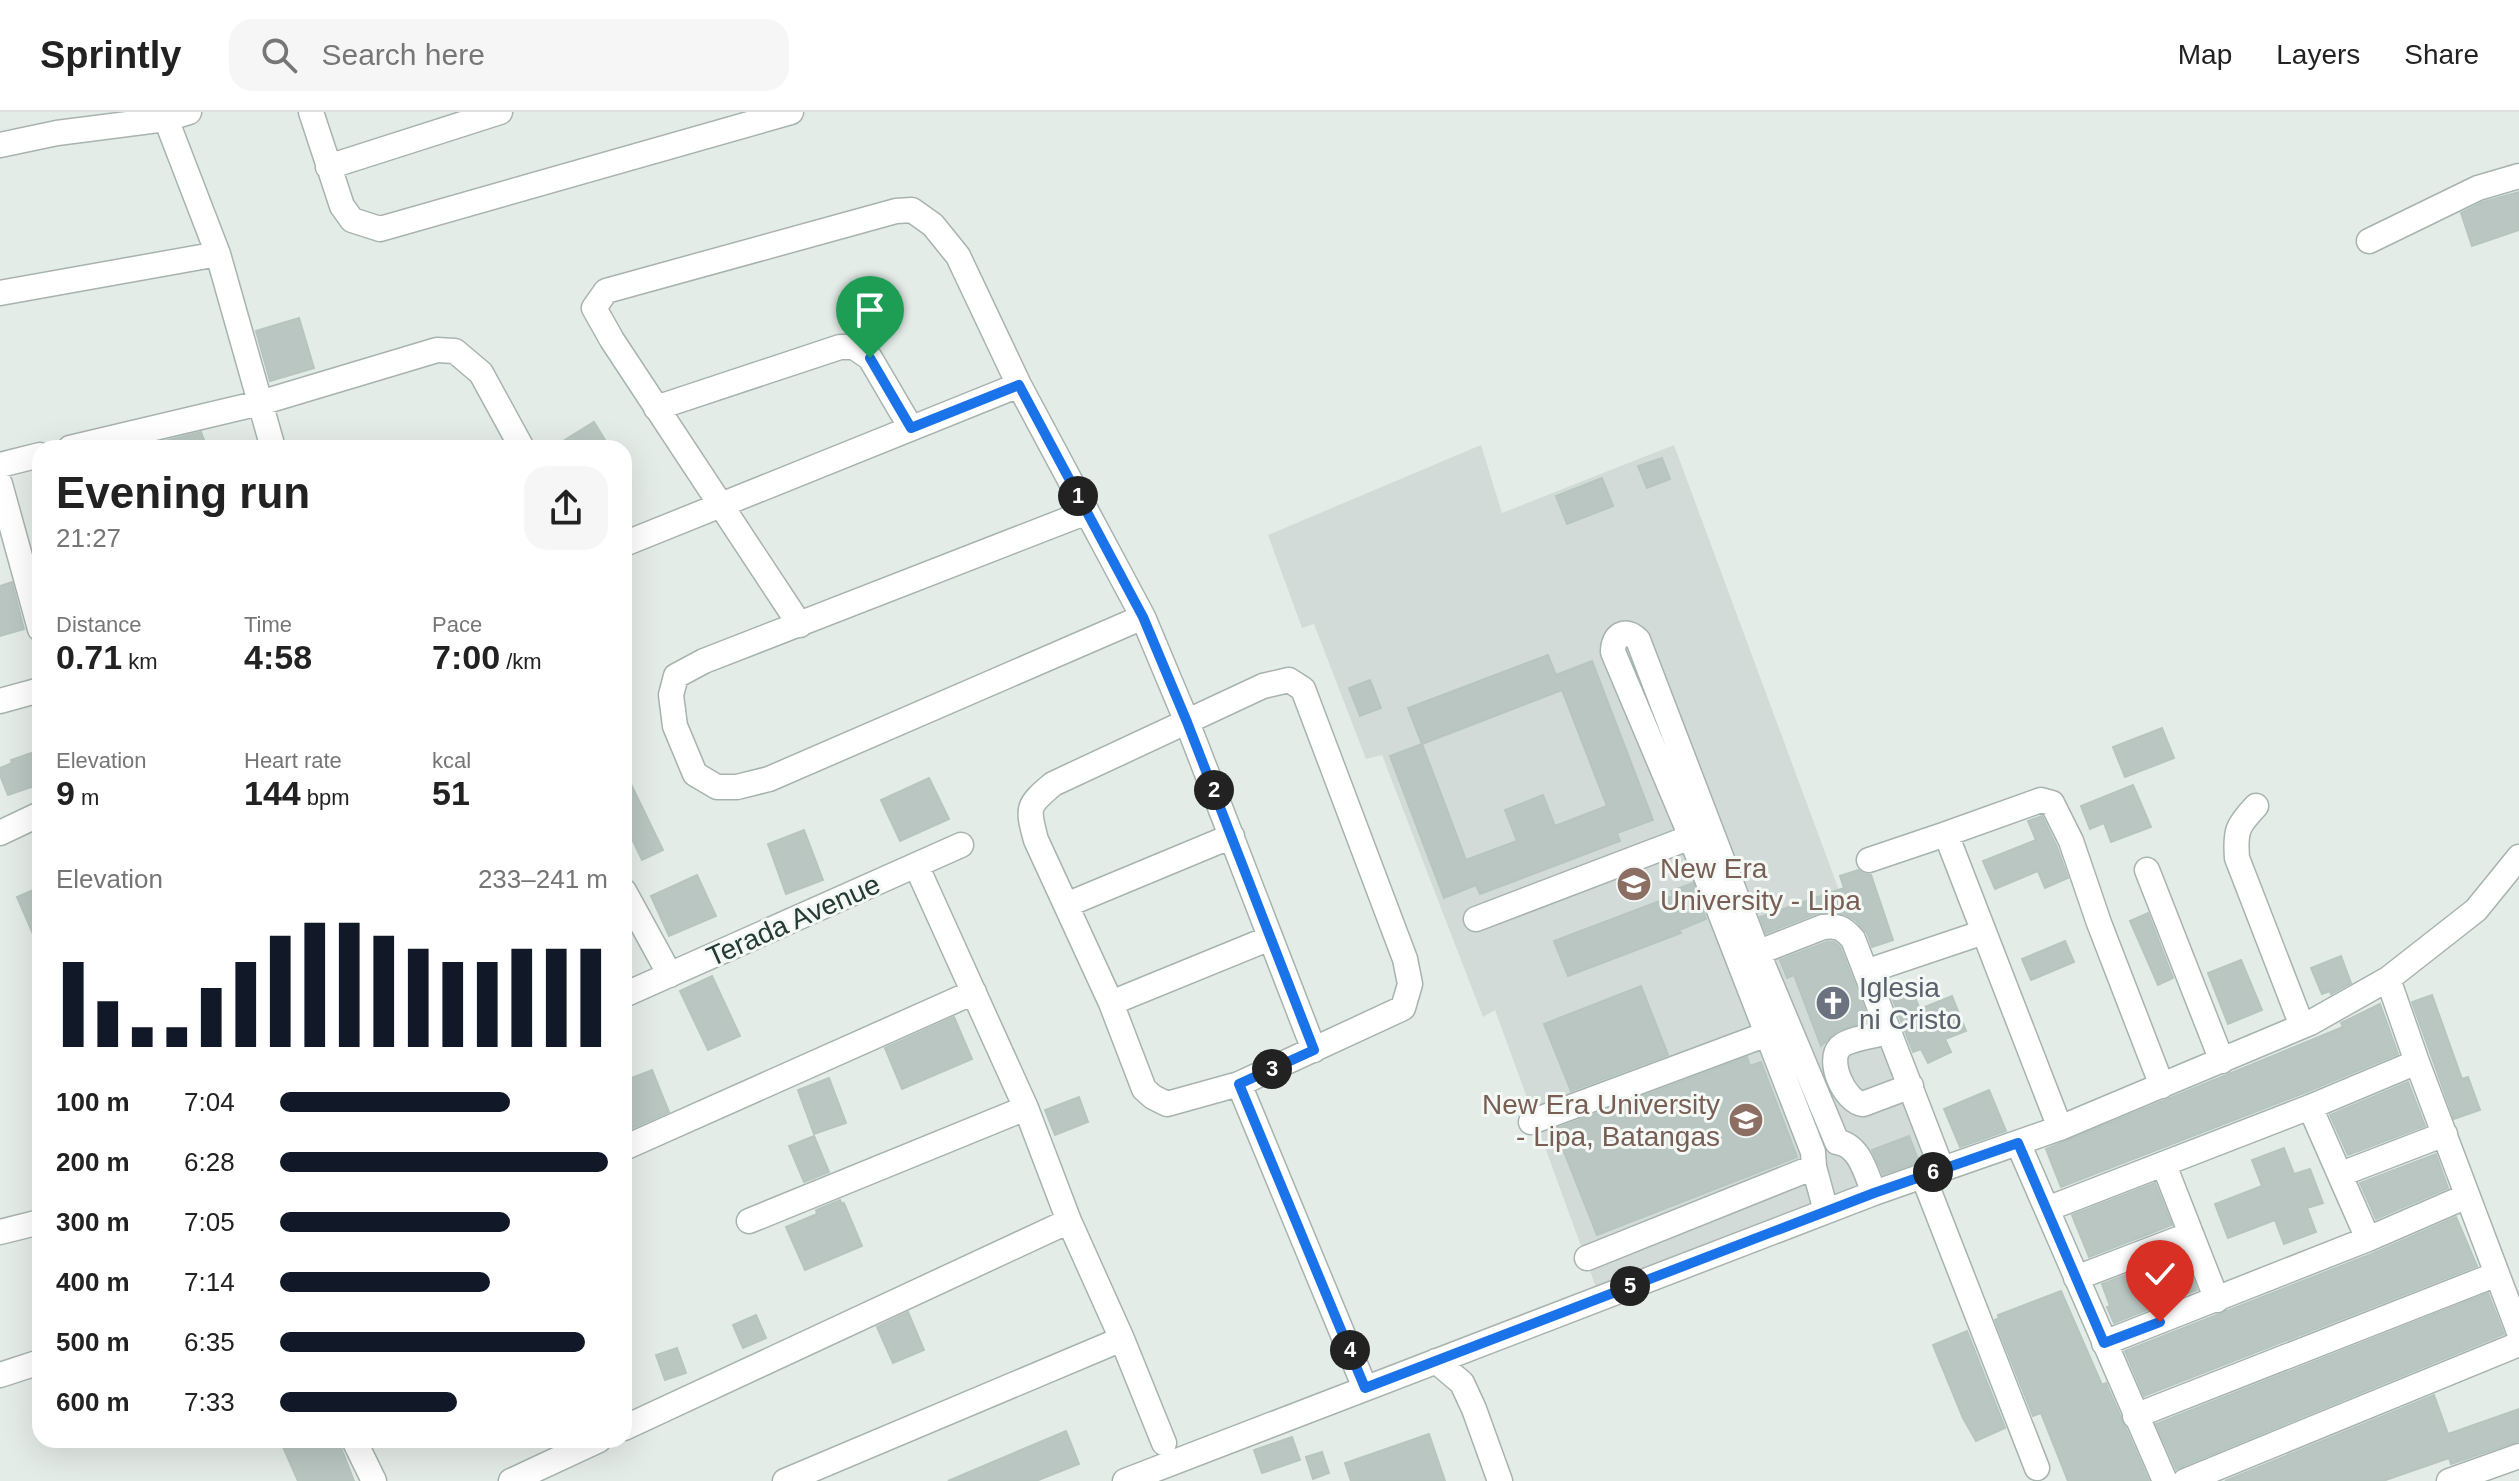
<!DOCTYPE html>
<html lang="en">
<head>
<meta charset="utf-8">
<style>
  body { margin:0; font-family:Helvetica,sans-serif; background:#f6f6f6; color:#222; height:100vh; display:flex; flex-direction:column; font-size:30px; white-space:nowrap }
  * { box-sizing:border-box; margin:0 }
  p { font-size:26px; color:#767676 }
  .icon { flex:none; width:44px; height:44px; fill:none; stroke:currentColor; stroke-width:2; stroke-linecap:round; stroke-linejoin:round }
  .map { position:relative; flex:1; overflow:hidden }
  .details { position:absolute; left:32px; top:328px; width:600px; height:1008px; display:flex; flex-direction:column; background:#fff; border-radius:24px; box-shadow:0 8px 32px #0002 }
  .details>* { flex:none }
  .pin { position:absolute; display:grid; place-items:center; width:68px; height:68px; color:#fff; margin:-82px -34px; border-radius:50% 50% 50% 0; rotate:-45deg; box-shadow:0 0 8px #0007 }
  .pin .icon { rotate:45deg }
  .km { position:absolute; width:40px; height:40px; margin:-20px; border-radius:50%; background:#222; color:#fff; font-size:22px; line-height:40px; text-align:center }
  .round { display:grid; place-items:center; flex:none; width:84px; height:84px; border-radius:24px; background:#f6f6f6 }
  .summary { display:flex; align-items:center; justify-content:space-between; height:136px; padding:0 24px }
  h1 { font-size:44px; font-weight:600; line-height:60px }
  .stats { display:grid; grid-template-columns:repeat(3,1fr); gap:12px; height:136px; padding:8px 24px }
  .stats div { display:grid; align-content:center }
  .stats b { font-size:34px; font-weight:600 }
  .stats small { font-size:22px; font-weight:400 }
  .stats p { font-size:22px }
  .chart { height:224px; padding:16px 24px }
  .chart p { display:flex; justify-content:space-between }
  .chart svg { width:100%; height:144px; margin-top:8px; stroke:#111827; stroke-width:6 }
  ul { padding:0 24px; list-style:none; font-size:26px }
  li { display:grid; grid-template-columns:128px 96px 1fr; align-items:center; height:60px }
  li i { height:20px; border-radius:10px; background:#111827 }
  header { display:flex; align-items:center; gap:48px; box-sizing:border-box; height:112px; padding:0 40px; background:#fff; border-bottom:2px solid #e0e0e0 }
  header strong { font-size:38px }
  nav { display:flex; gap:44px; margin-inline-start:auto; font-size:28px }
  .search { width:560px; height:72px; background:#f6f6f6; display:flex; align-items:center; gap:20px; box-sizing:border-box; padding:0 28px; border-radius:24px; color:#767676; font-size:30px }
  .map>svg:first-child { display:block }
  .built { fill:#d2dbd7 }
  .building { fill:#b9c6c1; stroke:#b7c5bf; stroke-width:2; fill-rule:evenodd }
  .lines { fill:none; stroke-linecap:round; stroke-linejoin:round }
  .minor-casing { stroke:#a7b3af; stroke-width:27 }
  .minor { stroke:#fff; stroke-width:24 }
  .route-casing { stroke:#fff; stroke-width:16 }
  .route { stroke:#1a73e8; stroke-width:10 }
  .labels { text-anchor:middle; stroke-width:6; stroke-linejoin:round; paint-order:stroke }
  .education-label { font-size:28px; fill:#785e54; stroke:#f4f9f6; text-anchor:start }
  .street-label { font-size:28px; fill:#253b36; stroke:#f4f9f6 }
  .worship-label { font-size:28px; fill:#5b616d; stroke:#f4f9f6; text-anchor:start }
</style>
</head>
<body>
<header>
<strong>Sprintly</strong>
<div class="search"><svg class="icon" aria-label="search" viewBox="0 0 24 24"><circle cx="10" cy="10" r="6"/><path d="M15 15l6 6"/></svg>Search here</div>
<nav><a>Map</a><a>Layers</a><a>Share</a></nav>
</header>
<div class="map">
<svg width="2519" height="1369" viewBox="0 0 2519 1369">
  <rect width="100%" height="100%" fill="#e4ece8"/>
  <path class="built" d="M1481 333 1502 401 1674 333 1939 1048 1597 1178 1495 898 1483 905 1382 643 1366 647 1314 512 1302 516 1268 423Z"/>
  <path class="building" d="M2519 80V118L2472 134 2461 101 2483 90Z
    M299 206 314 256 270 269 256 219Z
    M594 310 610 336H552Z
    M201 320 207 336H152V334L165 329Z
    M1662 346 1670 367 1647 376 1638 354Z
    M1602 366 1613 394 1567 412 1556 384Z
    M12 470 24 517 0 524V474Z
    M1548 543 1556 563 1592 549 1653 708 1617 721 1620 729 1480 782 1476 773 1444 786 1390 644 1422 632 1408 596ZM1562 578 1607 694 1555 714 1543 683 1505 698 1517 729 1466 748 1422 632Z
    M1370 568 1381 596 1360 604 1349 576Z
    M2162 616 2174 646 2125 665 2113 635Z
    M40 638V672L8 683 0 663V656L12 651 11 648Z
    M624 658 663 738 642 748 624 710Z
    M929 666 949 707 900 729 881 688Z
    M2133 673 2151 715 2111 730 2104 711 2090 717 2081 694Z
    M2042 704 2057 735 2068 766 2045 776 2038 759 1995 777 1983 749 2036 728 2028 709Z
    M804 718 823 768 786 782 768 732Z
    M1858 758 1865 762 1871 763 1893 828 1872 835 1867 821 1856 809 1845 802 1833 799 1818 801 1766 821 1760 805 1844 776 1840 764Z
    M697 763 716 804 669 824 651 784Z
    M1693 771 1706 807 1679 818 1681 821 1568 864 1554 829 1673 784 1671 779Z
    M40 775V838L17 785Z
    M2148 801 2173 866 2158 873 2130 809Z
    M2065 829 2074 850 2031 868 2022 847Z
    M1827 830H1834L1840 835 1869 909 1837 919 1821 934 1794 863 1787 866 1780 848Z
    M2341 844 2351 871 2331 882 2330 879 2322 882 2311 856Z
    M2241 848 2262 898 2228 912 2208 861Z
    M712 864 740 924 708 938 680 879Z
    M1908 870 1920 897 1952 884 1966 919 1945 927 1951 940 1928 951 1921 937 1913 940 1889 878Z
    M1641 874 1668 943 1571 979 1544 912Z
    M2432 883 2462 967 2468 965 2480 998 2454 1007 2412 890Z
    M2380 892 2398 942 2304 981 2061 1075 2046 1037 2343 915 2341 911Z
    M954 905 972 947 902 977 885 936Z
    M1747 945 1750 954 1761 950 1797 1045 1597 1123 1555 1017Z
    M652 958 669 1000 624 1020V969Z
    M829 966 846 1011 814 1022 798 978Z
    M2408 970 2425 1014 2348 1043 2330 1003Z
    M1989 978 2006 1019 1960 1035 1944 997Z
    M1079 985 1088 1010 1055 1023 1045 998Z
    M814 1024 829 1060 804 1070 789 1034Z
    M1909 1024 1919 1050 1883 1062 1872 1038Z
    M2284 1036 2294 1062 2310 1057 2323 1091 2307 1096 2316 1120 2284 1132 2275 1108 2228 1126 2215 1092 2262 1074 2252 1048Z
    M2436 1042 2448 1076 2376 1107 2360 1071Z
    M2155 1071 2172 1113 2089 1145 2072 1103Z
    M840 1088 842 1092 844 1091 862 1134 805 1158 786 1115 817 1102 816 1098Z
    M2456 1105 2477 1154 2144 1284 2125 1239 2374 1141Z
    M2183 1141 2197 1178 2114 1211 2107 1195 2110 1194 2102 1172Z
    M2061 1179 2102 1273 2106 1271 2149 1369H2068L2041 1301 2033 1304 1995 1208 1999 1206 1998 1203Z
    M2488 1181 2504 1222 2176 1357 2156 1312Z
    M908 1200 924 1238 893 1251 877 1215Z
    M756 1203 766 1226 743 1236 733 1213Z
    M1967 1219 2005 1316 1976 1329 1963 1306 1933 1233Z
    M677 1236 686 1261 665 1268 656 1243Z
    M2434 1283 2448 1322 2519 1297V1329L2451 1352 2449 1346 2383 1369H2225Z
    M1066 1319 1079 1352 1036 1369H948Z
    M1429 1322 1445 1369H1351L1345 1351Z
    M1292 1325 1300 1348 1262 1361 1254 1338Z
    M280 1328H338L354 1369H298Z
    M1322 1340 1329 1361 1313 1367 1306 1345Z"/>
  <g class="lines">
    <defs>
      <path id="minor" d="M311 0 342 94 352 108 380 117 791 0
        M166 7 218 142 273 336
        M0 33 57 21 166 7 189 0
        M328 55 500 0
        M2369 129 2478 76 2519 64
        M0 181 218 142
        M656 296 840 235H854L870 246 911 316
        M70 336 260 291 437 238 455 239 481 261 522 336
        M0 353 40 343
        M0 372 40 517
        M1087 400 704 549 676 564 671 583 675 614 695 662 717 675H737L769 667 1143 505
        M624 432 1019 273
        M800 513 612 228 594 196 606 179 896 99 912 98 933 113 958 144 1019 273 1143 505 1187 610 1314 938
        M1289 568 1303 577 1405 847 1410 872 1403 896 1239 972 1167 992 1153 985 1144 977 1111 891 1036 728C1027 695 1027 694 1053 672L1263 574Z
        M0 589 40 578
        M2256 694C2237 714 2235 719 2237 746L2302 914
        M0 721 40 702
        M1869 748 1946 722
        M916 753 1026 996 1069 1109 1122 1227 1164 1331
        M2147 758 2222 949
        M624 779 670 863
        M1066 793 1232 724
        M1476 807 1691 725
        M1744 846 1823 815C1838 813 1843 816 1853 827L1942 1057
        M1874 857 1984 820
        M2388 867 2417 950 2519 1220
        M624 883 961 733
        M1111 891 1270 826
        M1889 920C1877 923 1848 927 1840 935 1826 949 1845 990 1863 992L1911 974
        M1239 972 1365 1276
        M2310 995 2368 1127
        M1531 1010 1767 922
        M2060 1016 1946 722 2041 688 2052 691 2071 729 2099 811 2162 974
        M2018 1031 2165 1369
        M624 1036 974 880
        M2164 1053 2217 1188
        M2341 1062 2445 1022
        M1923 1064 2037 1356
        M2047 1097 2310 995 2417 950
        M1826 1099 1814 1055 1813 1040 1684 708 1613 540C1613 523 1625 515 1638 528L1758 841 1837 1030C1860 1033 1866 1062 1874 1081
        M749 1109 1026 996
        M0 1120 40 1110
        M1587 1146 1814 1055
        M2076 1166 2191 1122
        M2104 1231 2368 1127 2467 1084
        M1436 1249 1462 1271 1474 1297 1500 1369
        M0 1263 40 1250
        M2135 1304 2497 1162
        M624 1316 1069 1109
        M354 1328 374 1369
        M511 1369 599 1328
        M785 1369 1122 1227
        M1125 1369 1874 1081 2060 1016 2310 911 2388 867 2476 798 2519 745
        M2185 1369 2519 1232
        M2449 1369 2519 1344"/>
    </defs>
    <use href="#minor" class="minor-casing"/>
    <use href="#minor" class="minor"/>
  </g>
  <g class="lines">
    <defs>
      <path id="route" d="M870 246 911 316 1019 273 1143 505 1187 610 1314 938 1239 972 1365 1276 1874 1081 2018 1031 2104 1231 2160 1210"/>
    </defs>
    <use href="#route" class="route-casing"/>
    <use href="#route" class="route"/>
  </g>
  <defs>
    <symbol id="university-disc" viewBox="-11 -11 22 22"><circle r="9.5" fill="#8d6e63" stroke="#f4f9f6"/><path d="M0-5L7-2L0 1L-7-2ZM-4 1L0 2.5L4 1V4Q0 6-4 4Z" fill="#fff"/></symbol>
    <symbol id="church-disc" viewBox="-11 -11 22 22"><circle r="9.5" fill="#6b7280" stroke="#f4f9f6"/><path d="M-1.2-6h2.4v3.5h3.3v2.4h-3.3V6h-2.4V-.1h-3.3v-2.4h3.3Z" fill="#fff"/></symbol>
    <symbol id="school-disc" viewBox="-11 -11 22 22"><circle r="9.5" fill="#8d6e63" stroke="#f4f9f6"/><path d="M0-5L7-2L0 1L-7-2ZM-4 1L0 2.5L4 1V4Q0 6-4 4Z" fill="#fff"/></symbol>
  </defs>
  <g fill-rule="evenodd">
    <use href="#university-disc" x="1614" y="752" width="40" height="40"/>
    <use href="#church-disc" x="1813" y="871" width="40" height="40"/>
    <use href="#school-disc" x="1726" y="988" width="40" height="40"/>
  </g>
  <g class="labels">
    <g class="education-label">
      <text x="1660" y="766">New Era<tspan x="1660" dy="32">University - Lipa</tspan></text>
      <text x="1720" y="1002" text-anchor="end">New Era University<tspan x="1720" dy="32">- Lipa, Batangas</tspan></text>
    </g>
    <g class="street-label">
      <text transform="translate(793 808) rotate(-24)" y="10">Terada Avenue</text>
    </g>
    <g class="worship-label">
      <text x="1859" y="885">Iglesia<tspan x="1859" dy="32">ni Cristo</tspan></text>
    </g>
  </g>
</svg>
<div class="pin" style="left:870px;top:246px;background:#1e9e55"><svg class="icon" aria-label="arrive" viewBox="0 0 24 24"><path d="M6 21V4h12l-3 4 3 4H6"/></svg></div>
<div class="pin" style="left:2160px;top:1210px;background:#d93025"><svg class="icon" aria-label="check" viewBox="0 0 24 24"><path d="M5 12l5 5 9-10"/></svg></div>
<b class="km" style="left:1078px;top:384px">1</b>
<b class="km" style="left:1214px;top:678px">2</b>
<b class="km" style="left:1272px;top:957px">3</b>
<b class="km" style="left:1350px;top:1238px">4</b>
<b class="km" style="left:1630px;top:1174px">5</b>
<b class="km" style="left:1933px;top:1060px">6</b>
<section class="details">
<div class="summary"><div><h1>Evening run</h1><p>21:27</p></div><a class="round"><svg class="icon" aria-label="share" viewBox="0 0 24 24"><path d="M12 15V3M7 8l5-5 5 5M5 13v7h14v-7"/></svg></a></div>
<div class="stats">
<div><p>Distance</p><b>0.71<small> km</small></b></div>
<div><p>Time</p><b>4:58</b></div>
<div><p>Pace</p><b>7:00<small> /km</small></b></div>
</div>
<div class="stats">
<div><p>Elevation</p><b>9<small> m</small></b></div>
<div><p>Heart rate</p><b>144<small> bpm</small></b></div>
<div><p>kcal</p><b>51</b></div>
</div>
<div class="chart"><p><span>Elevation</span>233–241 m</p>
<svg viewBox="0 0 160 44" preserveAspectRatio="none"><path d="M5 44V18M15 44V30M25 44V38M35 44V38M45 44V26M55 44V18M65 44V10M75 44V6M85 44V6M95 44V10M105 44V14M115 44V18M125 44V18M135 44V14M145 44V14M155 44V14"/></svg>
</div>
<ul>
<li><b>100 m</b>7:04<i style="width:70%"></i></li>
<li><b>200 m</b>6:28<i style="width:100%"></i></li>
<li><b>300 m</b>7:05<i style="width:70%"></i></li>
<li><b>400 m</b>7:14<i style="width:64%"></i></li>
<li><b>500 m</b>6:35<i style="width:93%"></i></li>
<li><b>600 m</b>7:33<i style="width:54%"></i></li>
</ul>
</section>
</div>
</body>
</html>
